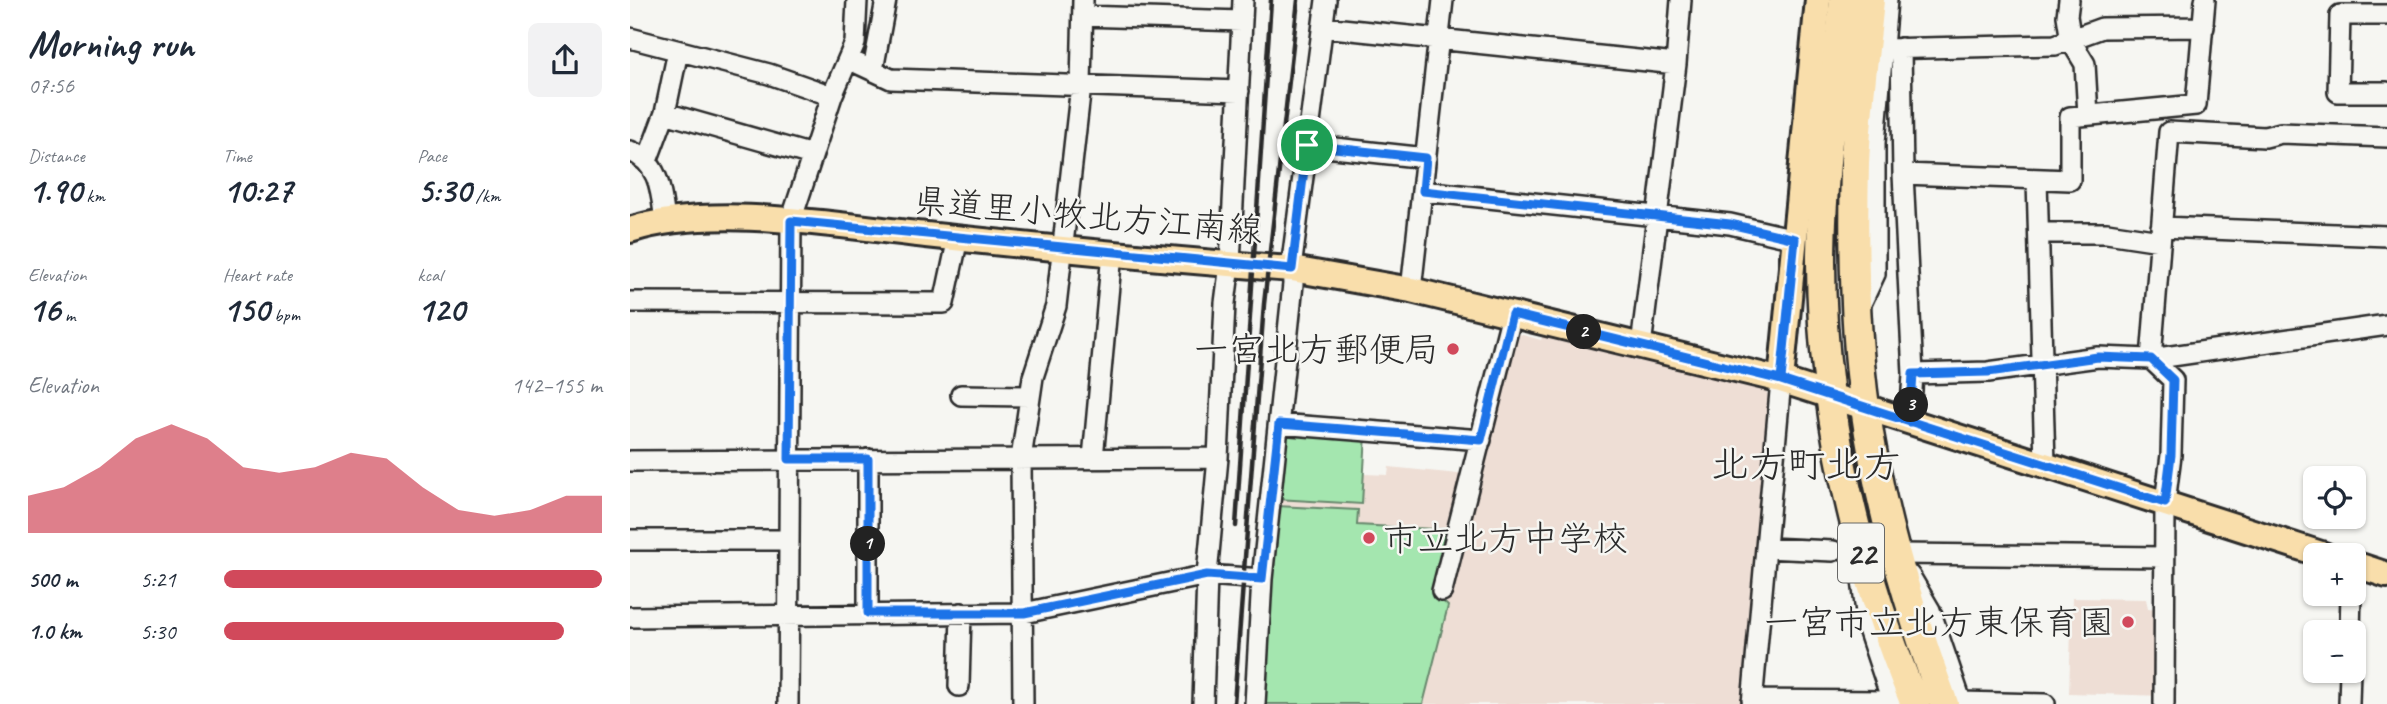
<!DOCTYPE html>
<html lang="en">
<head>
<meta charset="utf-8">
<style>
  body { margin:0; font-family:Caveat,"Klee One",sans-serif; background:#f2f2f3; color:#1f2937; height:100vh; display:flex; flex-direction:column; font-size:26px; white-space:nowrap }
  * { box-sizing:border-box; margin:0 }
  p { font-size:23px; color:#747a83 }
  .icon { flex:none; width:38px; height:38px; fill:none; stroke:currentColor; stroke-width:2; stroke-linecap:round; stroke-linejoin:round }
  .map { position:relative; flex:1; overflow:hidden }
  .drawer { display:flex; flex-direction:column; background:#fff; width:630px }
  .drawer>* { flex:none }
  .tools { position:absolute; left:1673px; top:466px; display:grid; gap:14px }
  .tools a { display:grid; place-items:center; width:63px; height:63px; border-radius:10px; background:#fff; box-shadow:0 2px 5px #0004; font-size:35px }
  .pin { position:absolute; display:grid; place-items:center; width:60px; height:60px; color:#fff; margin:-30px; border:4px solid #fff; border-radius:50%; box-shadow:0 2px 7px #0007 }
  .km { position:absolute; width:35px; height:35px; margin:-18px; border-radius:50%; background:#222; color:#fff; font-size:19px; line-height:35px; text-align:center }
  .round { display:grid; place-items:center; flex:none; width:74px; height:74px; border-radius:10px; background:#f2f2f3 }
  .head { display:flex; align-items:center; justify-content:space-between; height:119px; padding:0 28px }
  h1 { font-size:38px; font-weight:700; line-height:52px }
  .stats { display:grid; grid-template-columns:repeat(3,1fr); gap:10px; height:119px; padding:7px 28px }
  .stats div { display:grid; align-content:center }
  .stats b { font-size:35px; font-weight:700 }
  .stats small { font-size:19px; font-weight:400 }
  .stats p { font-size:19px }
  .chart { height:196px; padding:14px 28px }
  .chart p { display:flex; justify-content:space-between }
  .chart svg { width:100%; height:126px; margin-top:7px; fill:#d1495b; opacity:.7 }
  ul { padding:0 28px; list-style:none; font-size:23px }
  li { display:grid; grid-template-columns:112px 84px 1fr; align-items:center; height:52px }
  li i { height:18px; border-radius:9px; background:#d1495b }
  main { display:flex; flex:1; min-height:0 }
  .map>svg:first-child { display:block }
  .built { fill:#eeded5 }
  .green { fill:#a4e6af; stroke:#68886d; stroke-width:2 }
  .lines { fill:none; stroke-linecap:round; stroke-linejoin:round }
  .minor-casing { stroke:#2b2b2b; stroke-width:24 }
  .major-casing { stroke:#2b2b2b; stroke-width:30 }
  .highway-casing { stroke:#2b2b2b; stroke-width:33 }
  .minor { stroke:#f6f6f2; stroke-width:19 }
  .major { stroke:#f9deab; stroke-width:24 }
  .highway { stroke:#f9deab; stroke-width:28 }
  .rail { stroke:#2b2b2b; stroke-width:4.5 }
  .route-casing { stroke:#fff; stroke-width:14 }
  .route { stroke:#1a73e8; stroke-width:9 }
  .poi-dot { fill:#d1495b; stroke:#f6f6f2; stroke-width:2.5 }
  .labels { text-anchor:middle; stroke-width:5; stroke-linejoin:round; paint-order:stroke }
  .shield { fill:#f6f6f2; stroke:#686867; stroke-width:2 }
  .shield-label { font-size:33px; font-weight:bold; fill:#2b2b2b }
  .street-label { font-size:35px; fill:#2b2b2b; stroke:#f6f6f2 }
  .poi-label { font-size:35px; fill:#2b2b2b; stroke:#f6f6f2; text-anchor:end }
  .quarter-label { font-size:38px; fill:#2b2b2b; stroke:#f6f6f2 }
</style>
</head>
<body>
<main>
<section class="drawer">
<div class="head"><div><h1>Morning run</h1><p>07:56</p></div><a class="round"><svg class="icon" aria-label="share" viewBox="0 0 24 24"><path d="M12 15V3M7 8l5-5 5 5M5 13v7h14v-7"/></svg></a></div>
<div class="stats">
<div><p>Distance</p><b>1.90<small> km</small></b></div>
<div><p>Time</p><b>10:27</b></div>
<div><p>Pace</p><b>5:30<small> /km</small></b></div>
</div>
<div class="stats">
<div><p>Elevation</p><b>16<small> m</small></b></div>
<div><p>Heart rate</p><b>150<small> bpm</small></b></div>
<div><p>kcal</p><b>120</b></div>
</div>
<div class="chart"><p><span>Elevation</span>142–155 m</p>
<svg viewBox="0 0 160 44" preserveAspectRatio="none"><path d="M0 44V31L10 28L20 21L30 11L40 6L50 11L60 21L70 23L80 21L90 16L100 18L110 28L120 36L130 38L140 36L150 31L160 31V44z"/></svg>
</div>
<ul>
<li><b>500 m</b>5:21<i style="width:100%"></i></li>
<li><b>1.0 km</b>5:30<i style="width:90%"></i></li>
</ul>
</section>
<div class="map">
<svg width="1757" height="704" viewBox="0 0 1757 704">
  <rect width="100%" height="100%" fill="#f6f6f2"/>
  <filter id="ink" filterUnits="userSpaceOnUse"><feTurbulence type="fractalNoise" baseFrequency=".0143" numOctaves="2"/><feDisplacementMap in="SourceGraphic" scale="14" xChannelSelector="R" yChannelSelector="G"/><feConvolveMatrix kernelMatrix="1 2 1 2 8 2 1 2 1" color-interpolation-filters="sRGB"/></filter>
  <g filter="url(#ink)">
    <path class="built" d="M889 334 911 340 913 335 1135 389 1140 398 1112 704H631L654 430 734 474 758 475 759 467 848 476 877 357 882 358Z
      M1442 598 1516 599 1518 608 1528 609 1534 696 1439 693Z"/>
    <path class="green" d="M654 430 736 434 732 504 647 499Z
      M646 506 728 510 727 525 821 530 806 595 818 606 793 704H631Z"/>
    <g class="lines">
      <defs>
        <path id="minor" d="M1439 0 1437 16 1441 41 1455 64 1458 115
          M1757 15H1710L1708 92H1757
          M453 16 611 21
          M693 27 1046 64
          M0 38 139 74 202 96
          M1271 48 1273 174 1283 374 1280 422
          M1250 49 1425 45 1472 28 1574 27
          M218 59 261 79 609 91
          M243 70 256 0
          M35 113 182 155
          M677 145 796 158
          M0 151C30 163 31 192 35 221
          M17 161 35 113 48 51
          M1273 174 1440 180V117L1566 105 1575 0
          M1407 180 1415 464
          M793 191 1100 224 1165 239
          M1531 227 1757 236
          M1409 233H1477L1530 241
          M781 290 813 0
          M0 302 314 303 328 238
          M1228 310 1245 274V143L1257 0
          M1011 346 1046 64 1051 0
          M1283 374 1358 372 1468 357 1521 359 1757 325
          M331 395 400 396
          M649 424 851 440
          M463 458 482 253
          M0 461 588 458
          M0 540H159
          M1137 548 1203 551
          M1268 554 1534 557
          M1280 576 1300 610 1332 704
          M1232 580 1238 629 1263 704
          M812 591 882 314
          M238 613V459
          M0 617 394 613 577 575 632 579
          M1720 632 1721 593
          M329 686 331 613
          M1122 700 1262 701
          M1331 702 1415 704
          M158 704 161 221 202 96 225 43 227 0
          M393 704 391 459 403 377 426 306 451 85 453 0
          M573 704 577 575 588 458 595 303 600 264 613 0
          M625 704 632 579 663 284 662 261 696 0
          M1122 704 1151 380
          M1534 704 1535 503 1541 455 1543 380 1521 359 1539 132 1635 137 1651 133 1757 137
          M1719 704 1720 670"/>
        <path id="major" d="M0 230C80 203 210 226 296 235 418 248 540 260 662 269L781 290 1151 380 1694 555
          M1151 380 1188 0
          M1724 564 1757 575"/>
        <path id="highway" d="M1214 0C1205 84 1192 169 1191 254 1190 410 1226 561 1285 704
          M1240 0C1235 54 1227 109 1225 164 1223 244 1224 327 1235 407 1249 508 1279 609 1314 704"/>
      </defs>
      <use href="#minor" class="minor-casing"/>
      <use href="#major" class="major-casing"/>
      <use href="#highway" class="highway-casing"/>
      <use href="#minor" class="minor"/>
      <use href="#major" class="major"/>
      <use href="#highway" class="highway"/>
      <path class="rail" d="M606 526 641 0
        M604 704 634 304 668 0"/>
    </g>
  </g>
  <g class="lines" filter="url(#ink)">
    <defs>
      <path id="route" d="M677 145 662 269 161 221 159 459H238V613H394L577 575 632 579 649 424 851 440 882 314 1151 380 1535 503 1541 455 1543 380 1521 359 1468 357 1358 372 1283 374 1280 422 1151 380 1165 239 1100 224 793 191 796 158 677 145"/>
    </defs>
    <use href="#route" class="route-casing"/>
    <use href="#route" class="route"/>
  </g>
  <g class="poi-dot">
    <circle cx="823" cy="349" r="7"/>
    <circle cx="739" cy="538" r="7"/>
    <circle cx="1498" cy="622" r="7"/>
  </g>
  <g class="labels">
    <rect class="shield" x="1208" y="523.5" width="46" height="59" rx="5"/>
    <g class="shield-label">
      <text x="1231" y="565">22</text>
    </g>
    <g class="street-label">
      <text transform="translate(458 215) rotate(5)" y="12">県道里小牧北方江南線</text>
    </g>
    <g class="poi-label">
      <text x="809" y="361">一宮北方郵便局</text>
      <text x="753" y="550" text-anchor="start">市立北方中学校</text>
      <text x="1484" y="634">一宮市立北方東保育園</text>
    </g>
    <g class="quarter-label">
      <text x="1176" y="477">北方町北方</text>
    </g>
  </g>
</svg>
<div class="tools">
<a><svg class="icon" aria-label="locate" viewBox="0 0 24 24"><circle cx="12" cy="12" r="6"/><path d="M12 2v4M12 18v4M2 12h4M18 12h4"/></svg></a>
<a>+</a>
<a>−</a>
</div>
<div class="pin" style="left:677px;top:145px;background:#1e9e55"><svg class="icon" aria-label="arrive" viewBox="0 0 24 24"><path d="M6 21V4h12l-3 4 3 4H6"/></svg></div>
<b class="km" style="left:238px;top:544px">1</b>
<b class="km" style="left:954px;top:332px">2</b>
<b class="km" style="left:1281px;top:405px">3</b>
</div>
</main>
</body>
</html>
